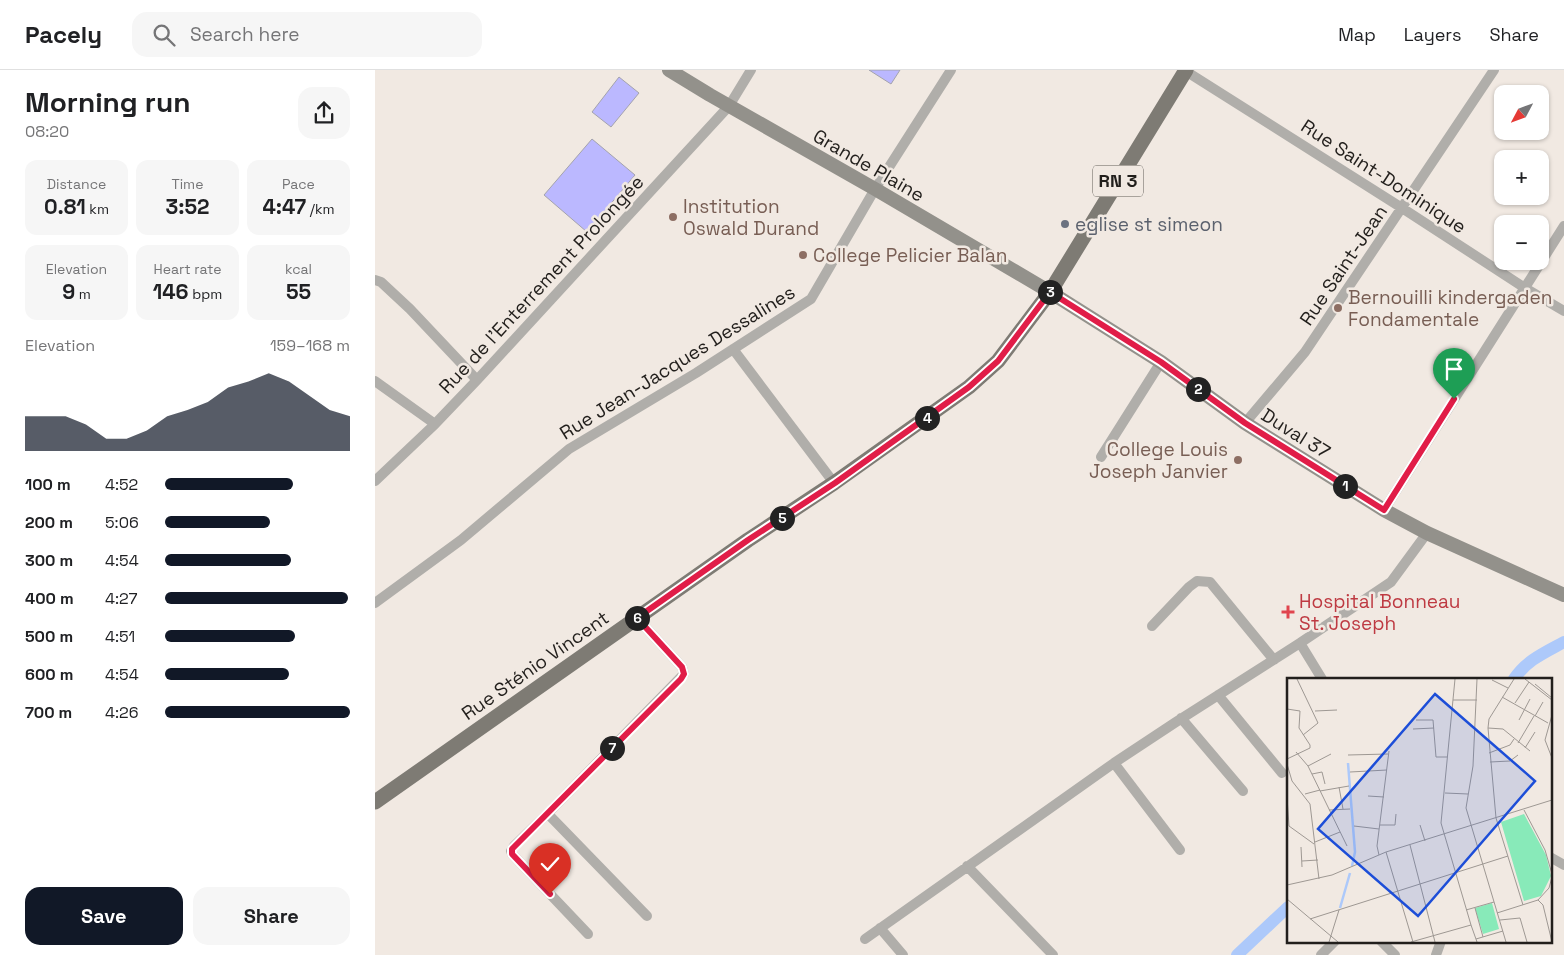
<!DOCTYPE html>
<html lang="en">
<head>
<meta charset="utf-8">
<style>
  body { margin:0; font-family:"Space Grotesk",sans-serif; background:#f6f6f6; color:#202124; height:100vh; display:flex; flex-direction:column; font-size:19px; white-space:nowrap }
  * { box-sizing:border-box; margin:0 }
  p { font-size:16px; color:#757577 }
  .icon { flex:none; width:28px; height:28px; fill:none; stroke:currentColor; stroke-width:2; stroke-linecap:round; stroke-linejoin:round }
  .map { position:relative; flex:1; overflow:hidden }
  .drawer { display:flex; flex-direction:column; background:#fff; width:375px }
  .drawer>* { flex:none }
  .needle { width:32px; rotate:229deg }
  .controls { position:absolute; left:1119px; top:15px; display:grid; gap:10px }
  .controls a { display:grid; place-items:center; width:55px; height:55px; border-radius:10px; background:#fff; box-shadow:0 1px 4px #0004; font-size:25px }
  .pin { position:absolute; display:grid; place-items:center; width:42px; height:42px; color:#fff; margin:-51px -21px; border-radius:50% 50% 50% 0; rotate:-45deg; box-shadow:0 0 5px #0007 }
  .pin .icon { rotate:45deg }
  .km { position:absolute; width:25px; height:25px; margin:-12px; border-radius:50%; background:#222; color:#fff; font-size:14px; line-height:25px; text-align:center }
  .round { display:grid; place-items:center; flex:none; width:52px; height:52px; border-radius:15px; background:#f6f6f6 }
  .head { display:flex; align-items:center; justify-content:space-between; height:85px; padding:0 25px }
  h1 { font-size:28px; font-weight:700; line-height:38px }
  .metrics { display:grid; grid-template-columns:repeat(3,1fr); gap:8px; height:85px; padding:5px 25px }
  .metrics div { display:grid; align-content:center; border-radius:12px; background:#f6f6f6; text-align:center }
  .metrics b { font-size:21px; font-weight:700 }
  .metrics small { font-size:14px; font-weight:400 }
  .metrics p { font-size:14px }
  .chart { height:140px; padding:10px 25px }
  .chart p { display:flex; justify-content:space-between }
  .chart svg { width:100%; height:90px; margin-top:5px; fill:#111827; opacity:.7 }
  .cta { display:flex; gap:10px; margin-top:auto; padding:10px 25px }
  .cta a { flex:1; height:58px; border-radius:15px; background:#111827; color:#fff; font-size:20px; font-weight:700; line-height:58px; text-align:center }
  .cta a+a { background:#f6f6f6; color:#202124 }
  ul { padding:0 25px; list-style:none; font-size:16px }
  li { display:grid; grid-template-columns:80px 60px 1fr; align-items:center; height:38px }
  li i { height:12px; border-radius:6px; background:#111827 }
  header { display:flex; align-items:center; gap:30px; box-sizing:border-box; height:70px; padding:0 25px; background:#fff; border-bottom:1px solid #e0e0e0 }
  header strong { font-size:24px }
  nav { display:flex; gap:28px; margin-inline-start:auto; font-size:18px }
  .search { width:350px; height:45px; background:#f6f6f6; display:flex; align-items:center; gap:12px; box-sizing:border-box; padding:0 18px; border-radius:15px; color:#757577; font-size:19px }
  main { display:flex; flex:1; min-height:0 }
  .map>svg:first-child { display:block }
  .lines { fill:none; stroke-linecap:round; stroke-linejoin:round }
  .canal { stroke:#adc9fa; stroke-width:12 }
  .building { fill:#bbb8ff; stroke:#a4a3ad }
  .street { stroke:#b0aeaa; stroke-width:10 }
  .secondary { stroke:#93918b; stroke-width:14 }
  .primary { stroke:#7e7b74; stroke-width:15 }
  .route-casing { stroke:#fff; stroke-width:10 }
  .route { stroke:#e11d48; stroke-width:6 }
  .education-dot { fill:#8d6e63; stroke:#f1e9e2; stroke-width:2 }
  .worship-dot { fill:#6b7280; stroke:#f1e9e2; stroke-width:2 }
  .health-dot { fill:#e0444e; stroke:#f1e9e2; stroke-width:2 }
  .labels { text-anchor:middle; stroke-width:5; stroke-linejoin:round; paint-order:stroke }
  .shield { fill:#f1e9e2; stroke:#605c57; stroke-width:1 }
  .shield-label { font-size:18px; font-weight:bold; fill:#221f1c }
  .street-label { font-size:19px; fill:#221f1c; stroke:#f1e9e2 }
  .education-label { font-size:19px; fill:#785e54; stroke:#f1e9e2; text-anchor:start }
  .worship-label { font-size:19px; fill:#5b616d; stroke:#f1e9e2; text-anchor:start }
  .health-label { font-size:19px; fill:#be3a42; stroke:#f1e9e2; text-anchor:start }
  .inset-river { fill:none; stroke:#adc9fa; stroke-width:2.5 }
  .inset-road { fill:none; stroke:#9e9893; stroke-width:1 }
  .view { fill:#1d4ed8; fill-opacity:0.15; stroke:#1d4ed8; stroke-width:2.5 }
  .inset-edge { fill:none; stroke:#221f1c; stroke-width:2.5 }
</style>
</head>
<body>
<header>
<strong>Pacely</strong>
<div class="search"><svg class="icon" aria-label="search" viewBox="0 0 24 24"><circle cx="10" cy="10" r="6"/><path d="M15 15l6 6"/></svg>Search here</div>
<nav><a>Map</a><a>Layers</a><a>Share</a></nav>
</header>
<main>
<section class="drawer">
<div class="head"><div><h1>Morning run</h1><p>08:20</p></div><a class="round"><svg class="icon" aria-label="share" viewBox="0 0 24 24"><path d="M12 15V3M7 8l5-5 5 5M5 13v7h14v-7"/></svg></a></div>
<div class="metrics">
<div><p>Distance</p><b>0.81<small> km</small></b></div>
<div><p>Time</p><b>3:52</b></div>
<div><p>Pace</p><b>4:47<small> /km</small></b></div>
</div>
<div class="metrics">
<div><p>Elevation</p><b>9<small> m</small></b></div>
<div><p>Heart rate</p><b>146<small> bpm</small></b></div>
<div><p>kcal</p><b>55</b></div>
</div>
<div class="chart"><p><span>Elevation</span>159–168 m</p>
<svg viewBox="0 0 160 44" preserveAspectRatio="none"><path d="M0 44V27L10 27L20 27L30 31L40 38L50 38L60 34L70 27L80 24L90 20L100 13L110 10L120 6L130 10L140 17L150 24L160 27V44z"/></svg>
</div>
<ul>
<li><b>100 m</b>4:52<i style="width:69%"></i></li>
<li><b>200 m</b>5:06<i style="width:57%"></i></li>
<li><b>300 m</b>4:54<i style="width:68%"></i></li>
<li><b>400 m</b>4:27<i style="width:99%"></i></li>
<li><b>500 m</b>4:51<i style="width:70%"></i></li>
<li><b>600 m</b>4:54<i style="width:67%"></i></li>
<li><b>700 m</b>4:26<i style="width:100%"></i></li>
</ul>
<div class="cta"><a>Save</a><a>Share</a></div>
</section>
<div class="map">
<svg width="1189" height="885" viewBox="0 0 1189 885">
  <rect width="100%" height="100%" fill="#f1e9e2"/>
  <g class="lines">
    <path class="canal" d="M1139 609C1152 590 1169 583 1189 572
      M862 885 913 837"/>
  </g>
  <path class="building" d="M494 0H525L516 14Z
    M244 7 264 23 236 57 217 42Z
    M217 69 260 105 212 162 169 125Z"/>
  <g class="lines">
    <path class="street" d="M809 0 1027 138 1150 218 1189 241
      M0 210 6 212 35 239 102 310
      M358 279 459 413
      M0 311 60 354
      M870 353 930 282 1119 0
      M726 387 786 292
      M0 411 60 354 102 310 354 36 376 0
      M1009 440 1189 156
      M0 533 86 470 194 379 321 303 436 229 500 119 576 0
      M777 556 814 517 822 511 835 512 899 590
      M925 573 947 609
      M843 625 907 703
      M806 648 868 721
      M739 693 805 780
      M173 744 272 846
      M1175 787 1189 795
      M592 796 678 885
      M505 858 528 885
      M213 864 137 784 136 781 139 776 176 740 309 604 307 597 262 548
      M490 869 739 693 801 652 925 573 1016 512 1052 463
      M1006 871 1020 885
      M946 885 960 871
      M1061 885 1066 871"/>
    <path class="secondary" d="M294 0 335 25 500 119 675 222 786 292 870 353 1009 440 1052 463 1189 525"/>
    <path class="primary" d="M0 732 373 470 459 413 594 317 623 291 675 222 811 0"/>
  </g>
  <g class="lines">
    <defs>
      <path id="route" d="M175 824 137 784V779L306 609 309 604 307 597 262 548 373 470 460 413 594 317 623 291 675 222 786 292 870 353 1009 440 1079 329"/>
    </defs>
    <use href="#route" class="route-casing"/>
    <use href="#route" class="route"/>
  </g>
  <g class="education-dot">
    <circle cx="298" cy="147" r="5"/>
    <circle cx="428" cy="185" r="5"/>
    <circle cx="963" cy="238" r="5"/>
    <circle cx="863" cy="390" r="5"/>
  </g>
  <circle class="worship-dot" cx="690" cy="154" r="5"/>
  <path class="health-dot" d="M910.5 534.5h5v5h5v5h-5v5h-5v-5h-5v-5h5z"/>
  <g class="labels">
    <rect class="shield" x="718" y="95.5" width="50" height="31" rx="4"/>
    <g class="shield-label">
      <text x="743" y="117">RN 3</text>
    </g>
    <g class="street-label">
      <text transform="translate(494 95) rotate(30)" y="7">Grande Plaine</text>
      <text transform="translate(1009 106) rotate(33)" y="7">Rue Saint-Dominique</text>
      <text transform="translate(968 195) rotate(-56)" y="7">Rue Saint-Jean</text>
      <text transform="translate(166 214) rotate(-47)" y="7">Rue de l'Enterrement Prolongée</text>
      <text transform="translate(302 292) rotate(-32)" y="7">Rue Jean-Jacques Dessalines</text>
      <text transform="translate(921 363) rotate(32)" y="7">Duval 37</text>
      <text transform="translate(160 595) rotate(-35)" y="7">Rue Sténio Vincent</text>
    </g>
    <g class="education-label">
      <text x="308" y="143">Institution<tspan x="308" dy="22">Oswald Durand</tspan></text>
      <text x="438" y="192">College Pelicier Balan</text>
      <text x="973" y="234">Bernouilli kindergaden<tspan x="973" dy="22">Fondamentale</tspan></text>
      <text x="853" y="386" text-anchor="end">College Louis<tspan x="853" dy="22">Joseph Janvier</tspan></text>
    </g>
    <g class="worship-label">
      <text x="700" y="161">eglise st simeon</text>
    </g>
    <g class="health-label">
      <text x="924" y="538">Hospital Bonneau<tspan x="924" dy="22">St. Joseph</tspan></text>
    </g>
  </g>
  <g transform="translate(912 608)">
    <rect width="265" height="265" fill="#f1e9e2"/>
    <path d="M237 136 259 177 264 198 254 218 237 223 214 144ZM205 225 212 251 196 256 188 230Z" fill="#88eab9"/>
    <path class="inset-river" d="M61 85 68 174 65 188M53 230 63 195"/>
    <path class="inset-road" d="M10 1 31 45 16 57M190 1 186 88 179 130 219 264M227 1 202 41 201 50 209 140 236 227M238 1 265 22M205 2 221 10M248 6 265 20M215 19 261 45M166 22H190M228 25 242 4M0 31 13 33 12 50 23 67V70L0 81M28 33 50 32M265 37 258 62 265 80M248 38 256 24M129 42H146L149 79H160M232 42 243 21M201 50 216 51 243 73M126 51 147 50M231 65 247 38M238 70 248 54M9 74 21 88 60 168M202 75 223 67 227 61M61 77 101 76M203 84 223 83 231 77M0 86 5 103 23 126 32 201M21 88 44 76M63 94 100 92M25 96 35 94 38 106M52 109 56 131M33 113 62 108M158 115 181 116M18 116 33 112M81 118 97 119M0 119 2 148 27 166M42 132 63 131M237 132 258 172 265 196M93 147H108L109 136M133 147 138 163M67 148 92 151M28 164 53 154M123 167 148 264M14 169 15 189M99 174 126 264M92 177 90 168 102 73M15 183 31 182M0 207 45 197 99 174 265 122M0 221 51 264M251 222 256 227 265 264M188 230 196 259M179 232 207 224M210 235 251 222 262 210 265 199M23 241 221 178M213 242 233 240 240 264M184 247 190 264M189 261 216 253M42 264 52 232M124 264 184 247 154 145 168 1"/>
    <path class="view" d="M148 16 248 103 131 238 31 151Z"/>
    <rect width="265" height="265" class="inset-edge"/>
  </g>
</svg>
<div class="controls">
<a><svg class="needle" viewBox="-14 -14 28 28"><path d="M0-13l5 13h-10z" fill="#e53935"/><path d="M0 13l5-13h-10z" fill="#757577"/></svg></a>
<a>+</a>
<a>−</a>
</div>
<div class="pin" style="left:1079px;top:329px;background:#1e9e55"><svg class="icon" aria-label="arrive" viewBox="0 0 24 24"><path d="M6 21V4h12l-3 4 3 4H6"/></svg></div>
<div class="pin" style="left:175px;top:824px;background:#d93025"><svg class="icon" aria-label="check" viewBox="0 0 24 24"><path d="M5 12l5 5 9-10"/></svg></div>
<b class="km" style="left:970px;top:416px">1</b>
<b class="km" style="left:823px;top:319px">2</b>
<b class="km" style="left:675px;top:222px">3</b>
<b class="km" style="left:552px;top:348px">4</b>
<b class="km" style="left:407px;top:448px">5</b>
<b class="km" style="left:262px;top:548px">6</b>
<b class="km" style="left:237px;top:678px">7</b>
</div>
</main>
</body>
</html>
